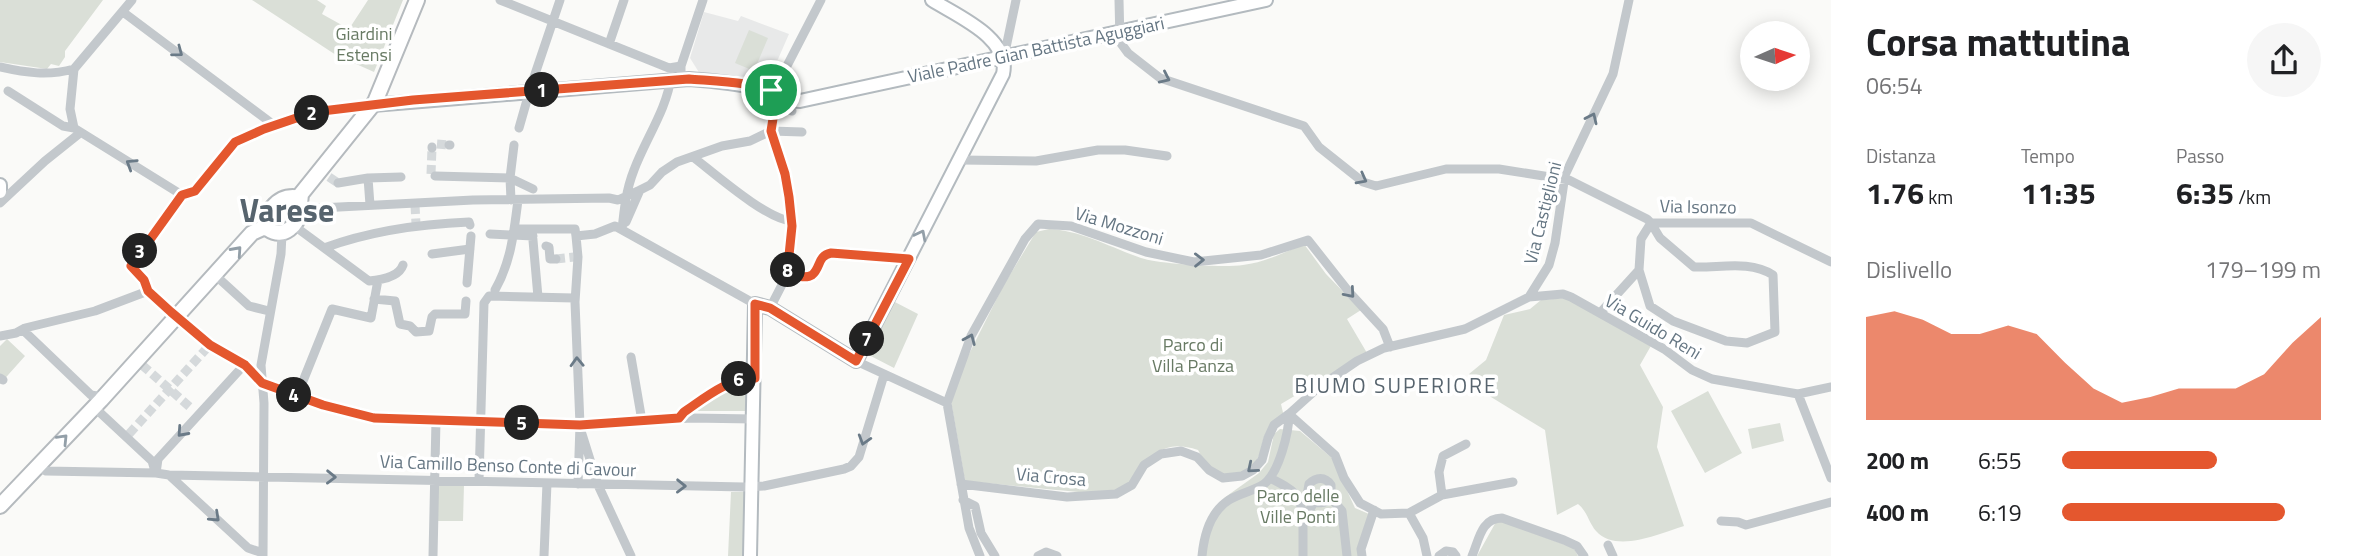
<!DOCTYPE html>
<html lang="it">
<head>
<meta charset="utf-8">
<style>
  body { margin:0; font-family:"Titillium Web",sans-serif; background:#f6f6f6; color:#202124; height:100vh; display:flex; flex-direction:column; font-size:26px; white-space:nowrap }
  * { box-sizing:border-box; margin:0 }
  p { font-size:23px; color:#757577 }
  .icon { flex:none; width:38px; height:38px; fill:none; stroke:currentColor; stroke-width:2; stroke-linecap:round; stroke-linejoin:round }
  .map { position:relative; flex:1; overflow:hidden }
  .panel { display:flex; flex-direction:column; background:#fff; width:525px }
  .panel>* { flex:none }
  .needle { width:46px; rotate:87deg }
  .controls { position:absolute; left:1740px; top:21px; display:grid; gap:14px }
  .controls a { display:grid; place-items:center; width:70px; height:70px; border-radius:50%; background:#fff; box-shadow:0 4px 18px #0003; font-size:35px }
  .pin { position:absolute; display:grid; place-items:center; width:60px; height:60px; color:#fff; margin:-30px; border:4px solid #fff; border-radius:50%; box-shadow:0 2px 7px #0007 }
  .km { position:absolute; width:35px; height:35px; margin:-18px; border-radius:50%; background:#222; color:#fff; font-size:19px; line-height:35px; text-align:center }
  .round { display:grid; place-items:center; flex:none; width:74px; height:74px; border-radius:37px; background:#f6f6f6 }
  .overview { display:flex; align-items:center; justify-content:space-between; height:119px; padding:0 35px }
  h1 { font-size:38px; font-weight:700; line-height:52px }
  .figures { display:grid; grid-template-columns:repeat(3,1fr); gap:10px; height:119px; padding:7px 35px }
  .figures div { display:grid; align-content:center }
  .figures b { font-size:30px; font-weight:700 }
  .figures small { font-size:19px; font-weight:400 }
  .figures p { font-size:19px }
  .chart { height:196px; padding:14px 35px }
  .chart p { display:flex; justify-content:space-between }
  .chart svg { width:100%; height:126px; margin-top:7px; fill:#e4572e; opacity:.7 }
  ul { padding:0 35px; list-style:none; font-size:23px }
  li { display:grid; grid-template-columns:112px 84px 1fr; align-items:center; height:52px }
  li i { height:18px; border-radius:9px; background:#e4572e }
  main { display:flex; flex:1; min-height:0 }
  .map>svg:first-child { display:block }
  .built { fill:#e8e9e9 }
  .green { fill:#dadfd7 }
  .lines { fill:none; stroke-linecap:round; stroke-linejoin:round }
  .street-tunnel { stroke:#d5d9db; stroke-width:9; stroke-dasharray:9 4.5; stroke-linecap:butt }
  .secondary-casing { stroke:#b3babf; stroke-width:16 }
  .primary-casing { stroke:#b5babe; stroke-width:18 }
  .street { stroke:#c3c8cc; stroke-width:9 }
  .secondary { stroke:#fff; stroke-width:12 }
  .primary { stroke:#fff; stroke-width:14 }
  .oneway { stroke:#6a7a87 }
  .oneway2 { stroke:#939fa8 }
  .route-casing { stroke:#fff; stroke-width:14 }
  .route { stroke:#e4572e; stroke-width:9 }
  .labels { text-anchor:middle; stroke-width:7; stroke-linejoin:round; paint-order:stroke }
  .park-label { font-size:18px; fill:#687a64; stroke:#fff }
  .street-label { font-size:18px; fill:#657683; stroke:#fff }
  .quarter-label { font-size:21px; letter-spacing:2px; fill:#57646e; stroke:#fff }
  .town-label { font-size:32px; font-weight:bold; fill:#57646e; stroke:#fff }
</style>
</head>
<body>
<main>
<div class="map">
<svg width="1831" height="556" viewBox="0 0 1831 556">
  <rect width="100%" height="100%" fill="#fafaf8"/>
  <path class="built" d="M704 12 738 21 741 16 789 34 768 82 753 79 700 74 690 58Z"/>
  <path class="green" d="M0 0H103L65 51V57L59 66 51 64 47 69 0 62Z
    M252 0H317L326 6 322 14 349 29 368 0H403L374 72 336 55Z
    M749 30 768 38 754 71 735 63Z
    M1049 229C1080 230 1112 248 1141 258 1159 264 1224 268 1243 265 1264 263 1285 252 1304 244L1326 274 1361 310 1347 319 1367 353 1281 404 1284 417C1253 431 1270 452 1249 469 1242 475 1231 476 1223 478L1209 470 1198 450C1145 432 1146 484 1115 491 1097 496 1074 491 1056 490 1026 487 995 484 965 481L951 401 960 372 1003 286 1036 232Z
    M1566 298 1652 344 1640 365 1663 407 1657 447 1684 526C1660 533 1617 554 1596 531 1589 523 1587 511 1578 504L1557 515 1545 430 1491 397 1469 374 1486 360 1504 315 1530 309 1541 300Z
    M891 300 918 314 894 368 865 353Z
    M7 339 25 356 0 384V346Z
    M739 384H747V411H692Z
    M1708 391 1742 453 1705 473 1671 411Z
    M1780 423 1784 441 1752 449 1748 429Z
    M1280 429 1300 431 1332 458 1355 508 1369 514 1359 556H1200L1224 498 1259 473 1268 462 1274 434Z
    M434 484 464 485 463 521H433Z
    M731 492H746L744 556H728Z
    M1497 520 1574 548 1578 556H1477Z"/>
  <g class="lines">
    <path class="street-tunnel" d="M437 144 449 145
      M431 174 432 148
      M329 177 338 183
      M415 205 416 224
      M556 259 574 257
      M142 365 191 408
      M129 434 207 348"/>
    <defs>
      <path id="secondary" d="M373 105 689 79C716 81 742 84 769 90 781 92 787 101 800 101L1266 0
        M0 185V192
        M750 556 755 304 770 308 856 361 1003 74C1011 38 957 16 932 0"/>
      <path id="primary" d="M300 204 301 194 375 102 417 0
        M268 229C284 240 298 225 301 209L299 202 295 197
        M268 229C263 213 277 197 293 197
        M0 506 101 400 252 233 263 228 268 229"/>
    </defs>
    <use href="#secondary" class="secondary-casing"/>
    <use href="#primary" class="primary-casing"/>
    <path class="street" d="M500 0 669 68 681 66
      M1119 0 1120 42 1128 53 1160 78 1304 126 1319 147 1363 182 1376 186 1446 169H1499L1569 180 1647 219 1651 223H1751L1831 262
      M123 12 274 125
      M609 44 624 0
      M1004 57 1016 0
      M0 67C26 73 48 76 74 69
      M74 69 70 109 74 128 182 195
      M74 69 132 0
      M681 72V66L703 0
      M8 91 63 126 74 128
      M774 91 821 0
      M776 109 777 105 792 111
      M519 128 531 86 560 0
      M449 145H450
      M432 147V148
      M693 157C714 173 767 220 792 221
      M960 160 1036 161 1098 150H1125L1167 156
      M435 176 510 178 533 189
      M368 178 370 205
      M338 183 368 178 401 177
      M511 200 510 178 514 145
      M0 203 45 161 80 133
      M301 209 473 200 609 198 618 200 640 190 650 185 662 172 677 162 722 146 750 141 771 131 802 132
      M626 222 640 190
      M1651 223 1660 238 1694 267C1720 268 1750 260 1773 275L1775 332 1747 343 1726 341 1673 321 1650 306 1639 270 1641 239Z
      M293 225 369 281C381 280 399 277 403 265
      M515 229H575L576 236 595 234 615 226 755 304
      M532 229 538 297
      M622 230C624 210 626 190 634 170 645 140 667 109 671 77
      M490 234 533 236
      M576 236 578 257 575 302 580 425 578 484
      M546 246 549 247 550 259H556
      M324 248C370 231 420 224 469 222L470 225
      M432 254 470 249
      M215 275 249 306 269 311
      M787 275C793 275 800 277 806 277 819 276 815 257 831 253L909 259
      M467 283 471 236
      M495 290C511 262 514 232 518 200
      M148 291 210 345 245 364 262 383 323 405 374 418 580 425 691 418 754 419
      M148 291 144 280 132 268V262L182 195 195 191 233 144 242 138 314 112 373 105
      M1529 297 1563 294 1571 297 1664 349 1692 370 1712 379 1798 394 1831 478
      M374 299 395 301 400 324 410 326 416 332 429 331 432 317 435 314H465L466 301
      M770 308 787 275 792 226 785 174 771 131 778 93
      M1600 313 1639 270
      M23 330 91 395 97 396
      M0 336 16 333 25 328 95 311 148 291
      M631 357 642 421
      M856 361 947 403
      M0 378 3 380
      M1798 394 1831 387
      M297 396 332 309 371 318 378 280
      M94 407 152 461 155 471
      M1289 414 1335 455 1344 478 1360 503 1381 514 1409 513 1442 495 1439 472 1443 456 1466 444
      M679 418 684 412C706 397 727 379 755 378
      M582 434 598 485 631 556
      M37 466 46 471 156 473 169 475 744 487 764 486 844 469 851 466 859 457 884 375
      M156 473 158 459 245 364
      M169 475 248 548 263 553
      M1270 478C1294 490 1302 494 1303 522
      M479 480 484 303 489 296 574 298
      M961 484 1067 497 1116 494 1132 485 1144 465 1161 454 1181 451 1197 457 1209 470 1223 478 1242 476 1253 470 1262 460 1268 438 1274 425 1289 414 1319 387 1357 361 1384 348 1465 329 1529 297 1549 265 1555 243 1565 175 1613 74 1629 0
      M1442 495 1513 482
      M1331 498C1325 504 1317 504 1310 500L1307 495 1309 484C1316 477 1325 476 1331 485V498L1342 511 1347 556
      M963 500 975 506 981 533 995 556
      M1409 513 1423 538 1427 556
      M1721 521 1738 522 1746 525 1831 502
      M1608 545 1613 556
      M263 556 264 403 261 365 281 254 282 234 284 233
      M433 556 436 420
      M544 556 547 483
      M980 556 969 528 947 403 971 336 1025 239 1038 224 1071 226 1146 252 1194 262 1261 255 1308 240 1349 292 1383 329 1390 347
      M1038 556 1046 552 1057 556
      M1202 556C1204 535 1210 512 1229 500 1240 493 1254 491 1264 484 1279 473 1289 432 1289 414
      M1303 556V522L1314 502
      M1362 556 1361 549 1374 510
      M1439 556 1446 551 1453 552 1456 556
      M1472 556C1479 540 1481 518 1502 518L1564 540 1577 546 1584 556"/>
    <use href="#secondary" class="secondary"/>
    <use href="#primary" class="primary"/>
  </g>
  <defs><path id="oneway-chevron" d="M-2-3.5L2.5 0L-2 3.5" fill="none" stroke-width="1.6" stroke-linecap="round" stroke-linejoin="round" transform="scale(1.75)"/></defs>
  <g class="oneway">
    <use href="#oneway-chevron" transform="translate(178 52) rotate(37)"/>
    <use href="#oneway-chevron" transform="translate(1165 78) rotate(25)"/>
    <use href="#oneway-chevron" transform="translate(1592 118) rotate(-65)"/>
    <use href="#oneway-chevron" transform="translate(131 164) rotate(-148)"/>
    <use href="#oneway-chevron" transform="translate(1362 179) rotate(28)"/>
    <use href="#oneway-chevron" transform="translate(1199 260) rotate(-1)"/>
    <use href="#oneway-chevron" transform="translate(1350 293) rotate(49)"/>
    <use href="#oneway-chevron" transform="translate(970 339) rotate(-67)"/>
    <use href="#oneway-chevron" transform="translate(577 362) rotate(-92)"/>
    <use href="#oneway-chevron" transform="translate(182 432) rotate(132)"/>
    <use href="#oneway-chevron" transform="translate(864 440) rotate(107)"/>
    <use href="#oneway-chevron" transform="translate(1252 468) rotate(140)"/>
    <use href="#oneway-chevron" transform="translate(331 477) rotate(1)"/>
    <use href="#oneway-chevron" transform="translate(681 486) rotate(1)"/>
    <use href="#oneway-chevron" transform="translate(215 517) rotate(43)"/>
  </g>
  <g class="oneway2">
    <use href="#oneway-chevron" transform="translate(921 235) rotate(-63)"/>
    <use href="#oneway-chevron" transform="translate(237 251) rotate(-48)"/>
    <use href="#oneway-chevron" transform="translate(63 439) rotate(-46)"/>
  </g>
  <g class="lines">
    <defs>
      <path id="route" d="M689 79C710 81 762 82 777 94L771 131 785 174 789 197 792 226 787 275C794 275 806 279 812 275 821 268 817 256 831 253L909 259 856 361 770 308 755 304V378C727 379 706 397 684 412L679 418 580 425 374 418 323 405 262 383 245 365 210 345 171 312 148 291 144 280 131 266 182 195 195 191 235 142 264 129 314 112 413 100Z"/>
    </defs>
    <use href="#route" class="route-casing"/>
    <use href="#route" class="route"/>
  </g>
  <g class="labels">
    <g class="park-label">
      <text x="364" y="40">Giardini<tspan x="364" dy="21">Estensi</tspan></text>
      <text x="1193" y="351">Parco di<tspan x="1193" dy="21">Villa Panza</tspan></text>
      <text x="1298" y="502">Parco delle<tspan x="1298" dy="21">Ville Ponti</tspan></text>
    </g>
    <g class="street-label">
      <text transform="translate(1036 50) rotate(-12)" y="6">Viale Padre Gian Battista Aguggiari</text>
      <text transform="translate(1698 207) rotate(1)" y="6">Via Isonzo</text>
      <text transform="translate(1543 213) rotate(-76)" y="6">Via Castiglioni</text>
      <text transform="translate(1119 226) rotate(17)" y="6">Via Mozzoni</text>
      <text transform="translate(1653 327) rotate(31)" y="6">Via Guido Reni</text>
      <text transform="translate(508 466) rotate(2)" y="6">Via Camillo Benso Conte di Cavour</text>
      <text transform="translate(1051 477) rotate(5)" y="6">Via Crosa</text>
    </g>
    <g class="quarter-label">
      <text x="1396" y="393">BIUMO SUPERIORE</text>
    </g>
    <g class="town-label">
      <text x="287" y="222">Varese</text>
    </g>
  </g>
</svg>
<div class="controls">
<a><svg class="needle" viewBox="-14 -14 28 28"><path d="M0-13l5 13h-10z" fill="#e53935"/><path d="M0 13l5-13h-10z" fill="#757577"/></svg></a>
</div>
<div class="pin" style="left:771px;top:90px;background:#1e9e55"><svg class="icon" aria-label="arrive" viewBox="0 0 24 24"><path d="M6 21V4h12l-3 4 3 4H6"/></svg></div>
<b class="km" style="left:542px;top:90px">1</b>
<b class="km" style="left:312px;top:113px">2</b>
<b class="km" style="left:140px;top:251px">3</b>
<b class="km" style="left:294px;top:395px">4</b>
<b class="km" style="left:522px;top:423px">5</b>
<b class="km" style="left:739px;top:379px">6</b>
<b class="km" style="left:867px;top:339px">7</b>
<b class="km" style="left:788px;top:270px">8</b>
</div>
<section class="panel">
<div class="overview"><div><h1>Corsa mattutina</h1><p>06:54</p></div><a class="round"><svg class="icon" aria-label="share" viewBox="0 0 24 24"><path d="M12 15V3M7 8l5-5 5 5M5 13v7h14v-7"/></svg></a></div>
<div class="figures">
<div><p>Distanza</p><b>1.76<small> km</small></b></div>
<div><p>Tempo</p><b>11:35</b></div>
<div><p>Passo</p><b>6:35<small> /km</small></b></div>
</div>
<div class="chart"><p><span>Dislivello</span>179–199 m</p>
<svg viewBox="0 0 160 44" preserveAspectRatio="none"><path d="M0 44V8L10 6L20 9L30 14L40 14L50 11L60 14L70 24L80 33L90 38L100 36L110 33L120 33L130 33L140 28L150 17L160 8V44z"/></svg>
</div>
<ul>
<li><b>200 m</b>6:55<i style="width:60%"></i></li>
<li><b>400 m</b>6:19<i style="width:86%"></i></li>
</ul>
</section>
</main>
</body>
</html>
